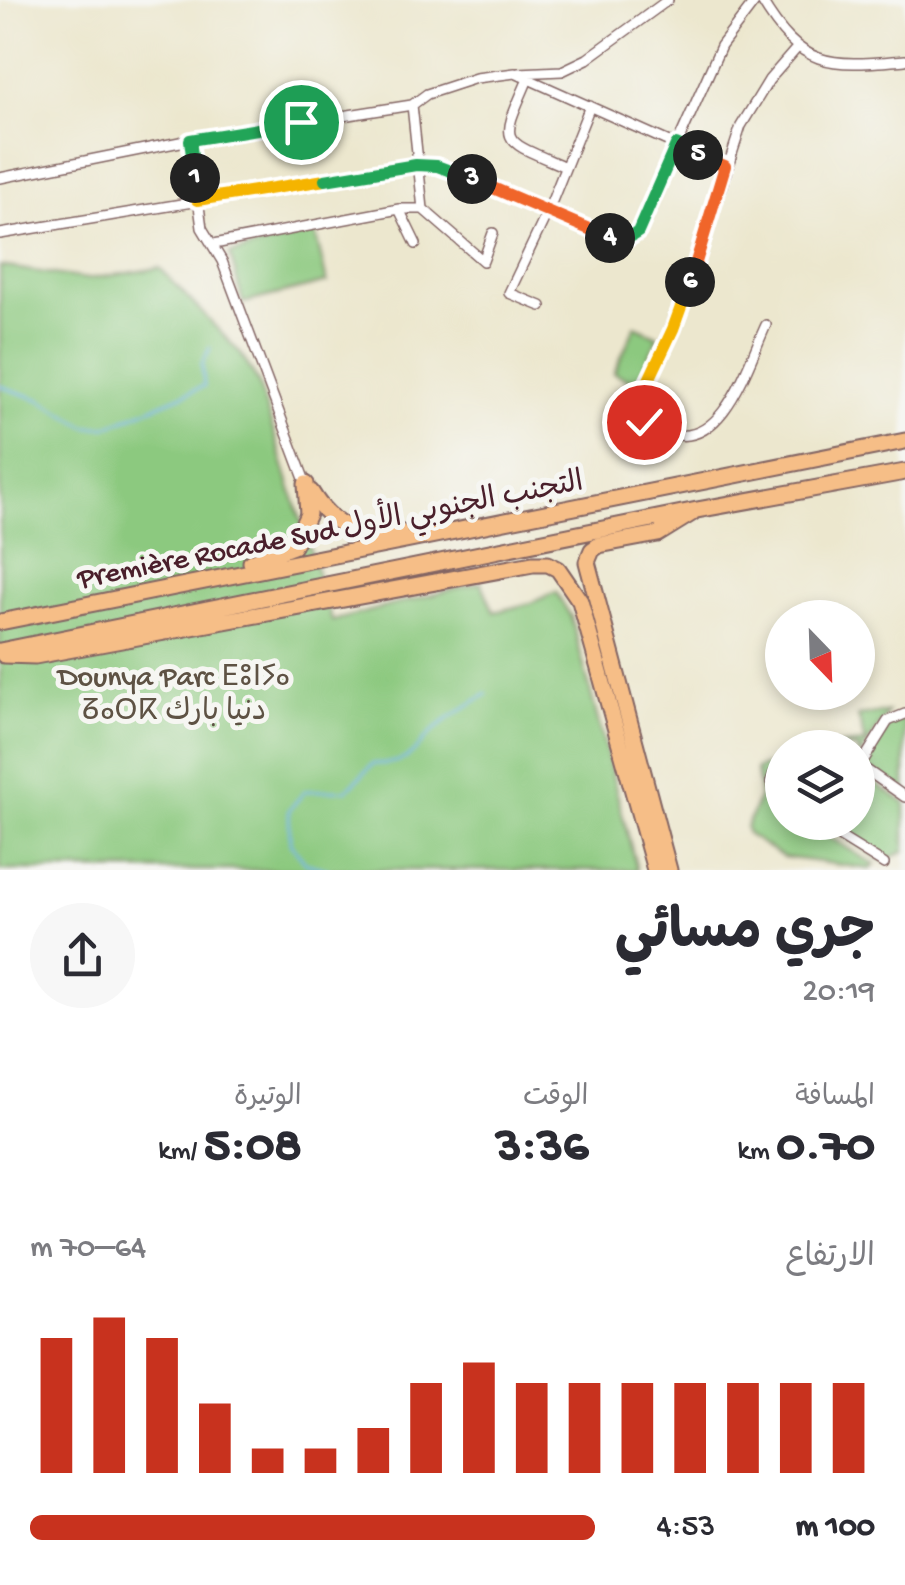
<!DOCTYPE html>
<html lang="ar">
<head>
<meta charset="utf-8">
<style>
  body { margin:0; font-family:"Gochi Hand","Playpen Sans Arabic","Noto Sans Tifinagh",sans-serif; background:#f7f7f7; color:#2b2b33; direction:rtl; height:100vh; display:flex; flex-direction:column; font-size:38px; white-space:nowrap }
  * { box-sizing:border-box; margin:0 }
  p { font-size:32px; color:#7c7c81 }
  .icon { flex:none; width:55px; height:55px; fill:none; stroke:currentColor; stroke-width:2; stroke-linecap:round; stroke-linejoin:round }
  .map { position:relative; height:870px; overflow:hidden; direction:ltr }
  .sheet { display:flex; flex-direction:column; background:#fff; flex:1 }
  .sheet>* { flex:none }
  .needle { width:65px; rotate:157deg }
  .buttons { position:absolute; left:765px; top:600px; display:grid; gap:20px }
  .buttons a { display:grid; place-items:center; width:110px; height:110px; border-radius:50%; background:#fff; box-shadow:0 5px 15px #0003; font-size:50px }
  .pin { position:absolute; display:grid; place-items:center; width:85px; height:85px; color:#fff; margin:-42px; border:5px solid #fff; border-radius:50%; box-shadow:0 2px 10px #0007 }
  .km { position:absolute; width:50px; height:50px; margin:-25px; border-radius:50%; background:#222; color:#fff; font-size:28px; line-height:50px; text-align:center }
  .round { display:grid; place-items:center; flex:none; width:105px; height:105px; border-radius:52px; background:#f7f7f7 }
  .summary { display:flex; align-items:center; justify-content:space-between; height:170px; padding:0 30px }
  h1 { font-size:55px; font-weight:700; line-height:75px }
  .metrics { display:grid; grid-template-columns:repeat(3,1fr); gap:15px; height:170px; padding:10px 30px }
  .metrics div { display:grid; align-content:center }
  .metrics b { font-size:50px; font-weight:700 }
  .metrics small { font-size:28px; font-weight:400 }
  .metrics p { font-size:28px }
  .chart { height:280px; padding:20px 30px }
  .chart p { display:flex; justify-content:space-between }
  .chart svg { width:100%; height:180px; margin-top:10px; stroke:#c8321e; stroke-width:6 }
  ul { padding:0 30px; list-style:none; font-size:32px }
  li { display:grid; grid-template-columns:160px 120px 1fr; align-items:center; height:75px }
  li i { height:25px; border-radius:12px; background:#c8321e }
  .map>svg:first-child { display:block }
  .green { fill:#8cc97f; stroke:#6b7455; stroke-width:2.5 }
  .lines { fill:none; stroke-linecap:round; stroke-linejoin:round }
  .stream { stroke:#74b4e8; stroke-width:2.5 }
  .minor-casing { stroke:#836564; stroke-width:12 }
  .motorway-casing { stroke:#836564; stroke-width:19 }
  .minor { stroke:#fff; stroke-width:9 }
  .motorway { stroke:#f6be87; stroke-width:15 }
  .split-1-casing { stroke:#fff; stroke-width:20 }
  .split-2-casing { stroke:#fff; stroke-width:20 }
  .split-3-casing { stroke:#fff; stroke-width:20 }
  .split-4-casing { stroke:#fff; stroke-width:20 }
  .split-5-casing { stroke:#fff; stroke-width:20 }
  .split-6-casing { stroke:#fff; stroke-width:20 }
  .split-7-casing { stroke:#fff; stroke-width:20 }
  .split-1 { stroke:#22a559; stroke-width:12 }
  .split-2 { stroke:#f5b400; stroke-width:12 }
  .split-3 { stroke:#22a559; stroke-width:12 }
  .split-4 { stroke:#f0652b; stroke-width:12 }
  .split-5 { stroke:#22a559; stroke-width:12 }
  .split-6 { stroke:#f0652b; stroke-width:12 }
  .split-7 { stroke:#f5b400; stroke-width:12 }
  .labels { text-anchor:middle; stroke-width:10; stroke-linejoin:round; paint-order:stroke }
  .street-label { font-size:30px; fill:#4a1f2b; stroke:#f6f6f2 }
  .park-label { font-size:30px; fill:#5e5244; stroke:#f6f6f2 }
</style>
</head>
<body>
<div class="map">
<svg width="905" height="870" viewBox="0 0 905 870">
  <rect width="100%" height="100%" fill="#f6f6f2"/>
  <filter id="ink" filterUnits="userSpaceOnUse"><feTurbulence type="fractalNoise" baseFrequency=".01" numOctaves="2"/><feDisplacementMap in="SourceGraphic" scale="20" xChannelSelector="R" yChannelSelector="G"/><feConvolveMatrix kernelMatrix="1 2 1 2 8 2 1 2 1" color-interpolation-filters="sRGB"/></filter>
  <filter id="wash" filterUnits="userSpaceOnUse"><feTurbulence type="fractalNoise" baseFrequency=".0048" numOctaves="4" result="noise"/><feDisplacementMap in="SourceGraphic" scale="40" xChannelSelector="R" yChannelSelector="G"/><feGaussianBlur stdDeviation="2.25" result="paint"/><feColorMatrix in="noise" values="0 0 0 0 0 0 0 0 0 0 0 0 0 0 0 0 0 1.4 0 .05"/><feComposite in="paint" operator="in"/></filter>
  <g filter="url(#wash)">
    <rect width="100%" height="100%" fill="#ece7ce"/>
    <path class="green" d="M315 232 327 282 243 303 230 254Z
      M0 266 87 279 160 268 241 354 258 382 332 621 481 582 494 612 528 604 556 592 571 617 637 870H0Z
      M635 326 658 336 638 383 614 373Z
      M888 712 859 757 858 748 823 747 865 743 858 716Z
      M905 718V792L864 766 890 724Z
      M782 760C766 773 762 798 782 811V822L806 823 875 865 870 869 783 857 747 834 746 827 760 796 756 769Z
      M858 772 905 803V851L884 861 823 823 858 822Z"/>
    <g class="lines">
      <path class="stream" d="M0 386 41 400 87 427H106L204 386 202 364 210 348
        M329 870 306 863 290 843 289 810 305 791 347 790 373 764C419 763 410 749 439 726 453 714 471 704 487 694"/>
    </g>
  </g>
  <g filter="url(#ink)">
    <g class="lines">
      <defs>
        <path id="minor" d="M761 0C802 70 830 66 905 60
          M518 73 562 71 587 59 668 0
          M528 79C500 144 498 138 563 166
          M190 140 202 228 222 261 306 484
          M0 178 190 140 412 105
          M399 209 416 244
          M493 233 483 261 423 209 412 105 427 94 476 78 515 73 725 167
          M0 234 416 165 437 166 613 239 630 240 638 232 721 46 756 0
          M214 244 399 209H423
          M541 306 509 293 548 211 590 106
          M766 325C748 363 723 451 669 433 658 430 649 426 641 419L639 401 689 287 741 126 769 80 796 49
          M858 764 905 797
          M860 766 888 721 905 714
          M782 767 774 773 771 782 782 802
          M816 822 884 864"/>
        <path id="motorway" d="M311 492C332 527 359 538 400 532
          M251 562 293 546 308 514 306 484
          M0 622 905 441
          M0 651 697 510 905 472
          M4 655 35 656 533 564H548L558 569 580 601 655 870
          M669 870 587 562 592 550 599 545 658 534 692 513"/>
      </defs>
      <use href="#minor" class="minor-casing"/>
      <use href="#motorway" class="motorway-casing"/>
      <use href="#minor" class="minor"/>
      <use href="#motorway" class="motorway"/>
    </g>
  </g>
  <g class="lines" filter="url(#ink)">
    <defs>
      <path id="split-1" d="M195 178 190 140 301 122"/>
      <path id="split-2" d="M195 178 197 200 325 180"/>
      <path id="split-3" d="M325 180 416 165 437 166 472 179"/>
      <path id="split-4" d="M472 179 610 238"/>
      <path id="split-5" d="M610 238 624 241 638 232 676 145 698 155"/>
      <path id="split-6" d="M690 282 725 166 698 155"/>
      <path id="split-7" d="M644 422 639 414V401L673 329 690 282"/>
    </defs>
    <use href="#split-1" class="split-1-casing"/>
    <use href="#split-2" class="split-2-casing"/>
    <use href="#split-3" class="split-3-casing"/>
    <use href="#split-4" class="split-4-casing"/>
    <use href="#split-5" class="split-5-casing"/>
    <use href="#split-6" class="split-6-casing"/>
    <use href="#split-7" class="split-7-casing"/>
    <use href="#split-1" class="split-1"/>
    <use href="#split-2" class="split-2"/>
    <use href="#split-3" class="split-3"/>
    <use href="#split-4" class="split-4"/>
    <use href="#split-5" class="split-5"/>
    <use href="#split-6" class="split-6"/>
    <use href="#split-7" class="split-7"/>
  </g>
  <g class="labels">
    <g class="street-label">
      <text transform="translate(330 528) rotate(-11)" y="10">Première Rocade Sud التجنب الجنوبي الأول</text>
    </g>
    <g class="park-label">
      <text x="174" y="685">Dounya Parc ⴹⵓⵏⵢⴰ<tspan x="174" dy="34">ⵒⴰⵔⴽ دنيا بارك</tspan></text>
    </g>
  </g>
</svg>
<div class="buttons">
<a><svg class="needle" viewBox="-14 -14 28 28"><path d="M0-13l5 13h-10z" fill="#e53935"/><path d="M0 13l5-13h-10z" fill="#7c7c81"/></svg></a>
<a><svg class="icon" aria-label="layers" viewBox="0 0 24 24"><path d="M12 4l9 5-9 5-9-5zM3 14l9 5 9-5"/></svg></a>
</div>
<div class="pin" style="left:301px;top:122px;background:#1e9e55"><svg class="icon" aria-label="arrive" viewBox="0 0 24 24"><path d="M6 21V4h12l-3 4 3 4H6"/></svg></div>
<div class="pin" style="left:644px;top:422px;background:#d93025"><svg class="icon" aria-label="check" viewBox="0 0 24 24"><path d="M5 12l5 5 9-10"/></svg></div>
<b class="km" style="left:195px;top:178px">1</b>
<b class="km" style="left:472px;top:179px">3</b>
<b class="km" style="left:610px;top:238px">4</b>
<b class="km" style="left:698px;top:155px">5</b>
<b class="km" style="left:690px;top:282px">6</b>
</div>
<section class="sheet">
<div class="summary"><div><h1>جري مسائي</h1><p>20:19</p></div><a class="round"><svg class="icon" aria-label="share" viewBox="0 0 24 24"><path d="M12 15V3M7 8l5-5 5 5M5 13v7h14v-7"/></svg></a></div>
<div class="metrics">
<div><p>المسافة</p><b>0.70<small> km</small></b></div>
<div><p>الوقت</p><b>3:36</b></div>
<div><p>الوتيرة</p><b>5:08<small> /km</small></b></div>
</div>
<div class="chart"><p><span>الارتفاع</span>64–70 m</p>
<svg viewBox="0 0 160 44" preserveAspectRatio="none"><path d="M5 44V11M15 44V6M25 44V11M35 44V27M45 44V38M55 44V38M65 44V33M75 44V22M85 44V17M95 44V22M105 44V22M115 44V22M125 44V22M135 44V22M145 44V22M155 44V22"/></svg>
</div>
<ul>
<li><b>100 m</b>4:53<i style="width:100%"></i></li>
</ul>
</section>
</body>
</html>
